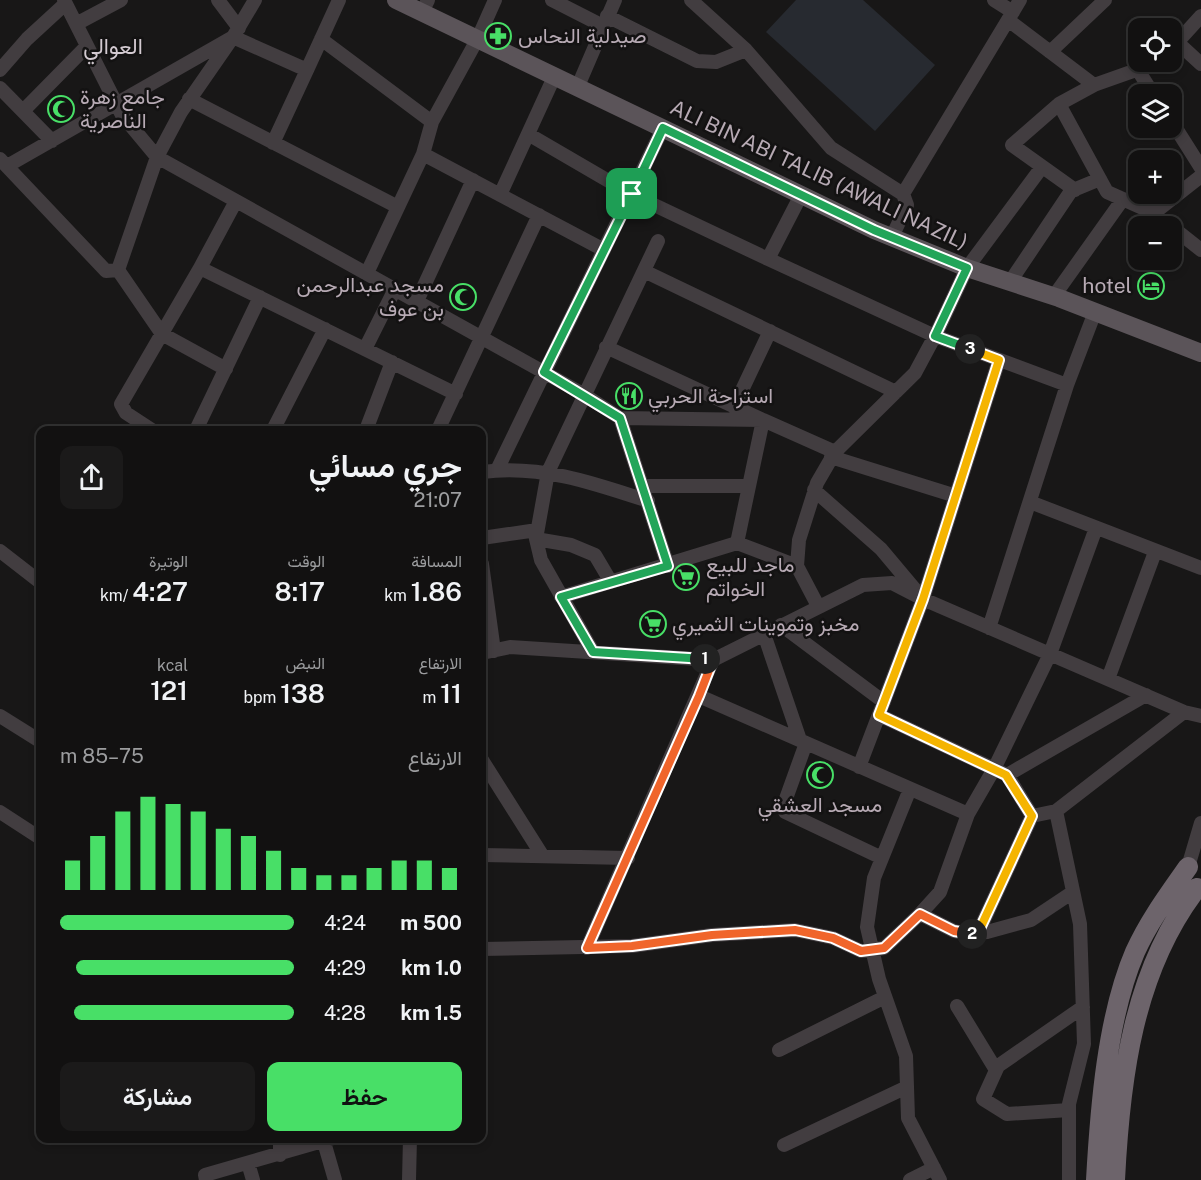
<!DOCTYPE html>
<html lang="ar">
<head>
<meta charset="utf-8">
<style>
  body { margin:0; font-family:"Public Sans",Vazirmatn,sans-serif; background:#1b1a1a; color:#f1f3f6; direction:rtl; height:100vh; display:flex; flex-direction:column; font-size:22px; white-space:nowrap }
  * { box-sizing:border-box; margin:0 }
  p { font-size:20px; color:#9c9d9f }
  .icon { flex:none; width:33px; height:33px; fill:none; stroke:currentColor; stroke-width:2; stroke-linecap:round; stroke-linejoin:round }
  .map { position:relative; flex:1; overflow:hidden; direction:ltr }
  .drawer { position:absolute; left:36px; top:426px; width:450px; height:717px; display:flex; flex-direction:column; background:#121111; border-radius:12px; box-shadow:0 3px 9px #0003,0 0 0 2px #313131; direction:rtl }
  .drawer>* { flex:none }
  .tools { position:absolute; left:1128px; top:18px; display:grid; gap:12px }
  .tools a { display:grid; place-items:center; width:54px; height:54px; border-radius:12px; background:#121111; box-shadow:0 3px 9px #0003,0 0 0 2px #313131; font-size:30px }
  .pin { position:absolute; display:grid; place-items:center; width:51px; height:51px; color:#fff; margin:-26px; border-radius:12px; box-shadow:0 3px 9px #0006 }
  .km { position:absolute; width:30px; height:30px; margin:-15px; border-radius:50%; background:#222; color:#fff; font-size:16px; line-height:30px; text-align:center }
  .round { display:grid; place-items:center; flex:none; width:63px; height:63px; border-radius:12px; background:#1b1a1a }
  .overview { display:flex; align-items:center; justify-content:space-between; height:102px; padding:0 24px }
  h1 { font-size:33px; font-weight:600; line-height:45px }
  .metrics { display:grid; grid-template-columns:repeat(3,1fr); gap:9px; height:102px; padding:6px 24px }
  .metrics div { display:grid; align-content:center }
  .metrics b { font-size:26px; font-weight:600 }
  .metrics small { font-size:16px; font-weight:400 }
  .metrics p { font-size:16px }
  .chart { height:168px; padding:12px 24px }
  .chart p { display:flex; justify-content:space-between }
  .chart svg { width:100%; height:108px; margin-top:6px; stroke:#48df67; stroke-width:6 }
  .cta { display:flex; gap:12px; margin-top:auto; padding:12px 24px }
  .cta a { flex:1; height:69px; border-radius:12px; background:#48df67; color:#111; font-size:24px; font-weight:600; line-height:69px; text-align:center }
  .cta a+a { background:#1b1a1a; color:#f1f3f6 }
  ul { padding:0 24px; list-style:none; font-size:20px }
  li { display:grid; grid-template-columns:96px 72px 1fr; align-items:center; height:45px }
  li i { height:15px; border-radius:8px; background:#48df67 }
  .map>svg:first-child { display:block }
  .green { fill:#272a30 }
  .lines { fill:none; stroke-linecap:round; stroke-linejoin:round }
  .minor { stroke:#423d40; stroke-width:14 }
  .major { stroke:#5b5459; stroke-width:18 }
  .highway { stroke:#6d646b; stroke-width:20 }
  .split-1-casing { stroke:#fff; stroke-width:12 }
  .split-2-casing { stroke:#fff; stroke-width:12 }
  .split-3-casing { stroke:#fff; stroke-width:12 }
  .split-4-casing { stroke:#fff; stroke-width:12 }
  .split-1 { stroke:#22a559; stroke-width:8 }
  .split-2 { stroke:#f0652b; stroke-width:8 }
  .split-3 { stroke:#f5b400; stroke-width:8 }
  .split-4 { stroke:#22a559; stroke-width:8 }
  .labels { text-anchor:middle; stroke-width:5; stroke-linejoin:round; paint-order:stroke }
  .poi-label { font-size:21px; fill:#b7aab4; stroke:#131212; text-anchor:start }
  .street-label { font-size:21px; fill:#b7aab4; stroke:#131212 }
  .neighbourhood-label { font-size:22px; fill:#d3cad1; stroke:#131212 }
</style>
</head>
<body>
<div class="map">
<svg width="1201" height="1180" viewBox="0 0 1201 1180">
  <rect width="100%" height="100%" fill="#181717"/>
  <path class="green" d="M796 0H863L935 65 875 131 766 32Z"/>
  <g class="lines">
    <path class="minor" d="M64 0 122 115 157 157 583 394 620 418 763 420 835 452
      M218 0 239 28
      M552 0 603 26
      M691 0 746 50 831 148 903 194
      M994 0 1013 12
      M422 12 428 0
      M607 16 697 61 716 62 746 50
      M1008 20 1094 85 1159 62
      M76 24 121 0
      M321 39 432 122
      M1177 42 1201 64
      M1172 48 1201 16
      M1050 52 1105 0
      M0 70 27 39 65 4
      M1138 70 1153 94
      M578 86 615 0
      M0 88 52 141
      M189 99 398 207
      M1059 104 1107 192 1154 213 1201 176
      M23 111 87 46
      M1172 122 1201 168
      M528 134 631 194 768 259 935 336 1067 385
      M273 143 307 70
      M423 154 604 250
      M0 159 106 271 118 270 157 157 181 112 233 37 307 70 339 0
      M7 166 233 37 255 0
      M1075 190 1012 145 1059 104 1094 85
      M500 195 555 75
      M236 201 200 268 456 394
      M1172 227 1201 250
      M892 237 907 205 903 194 1020 0
      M768 259 801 195
      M118 270 162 334 226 369
      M644 271 896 392
      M367 273 423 154 432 122 478 38 495 0
      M1010 282 1071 191 1100 179
      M1054 296 1123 199
      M417 301 473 180
      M606 347 763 420 737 543
      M365 349 395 289
      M734 407 770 331
      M620 418 668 566
      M152 430 126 413 121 404 200 268
      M196 430 260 297
      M273 430 325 329
      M366 430 392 362
      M438 430 539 215
      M831 457 956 496
      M497 470 663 128
      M482 472C539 464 594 483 648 501
      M644 486H749
      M814 490 881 549 923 599 1184 712 1201 716
      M1030 502 1201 568
      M482 538 537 530
      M536 539 571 545 595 555 611 582
      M0 551 40 582
      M482 564 494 651
      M561 597 737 543 797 566
      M818 606 797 566 799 540 817 483 835 452 915 373 937 332 967 268 1042 167
      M781 625 884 702
      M989 628 1067 385 1095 312
      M764 634 800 740
      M593 652 541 560 536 539 548 472 658 241
      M482 653 510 647 713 660
      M1108 679 1155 552
      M699 696 968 814
      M879 715 1007 775 1032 816 978 933
      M0 716 40 741
      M806 743 783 807 785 812 882 858
      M482 760 542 855
      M859 767 923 599 999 360
      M1007 775 1146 695
      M910 789 874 878 867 927 879 979 906 1056 908 1118 940 1180
      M1056 811 1080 924 1084 1044 1069 1104V1180
      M0 812 40 838
      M1032 816 1056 811 1184 712
      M482 855 628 858
      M1188 867 1201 823
      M1073 892 1031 920 987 932 968 934 954 931 920 914 940 892 968 814 994 769 1050 654 1096 528
      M587 948 713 660 863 585 892 583 923 599
      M482 949 632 946 712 935 795 930 833 938 861 951 884 948 920 914
      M957 1006 996 1070
      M779 1050 885 997
      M1069 1110 1007 1114 983 1099 998 1066 1083 1007
      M280 1138V1155
      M324 1142 335 1180
      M784 1145 907 1087
      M248 1163 253 1180
      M206 1180 205 1175 333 1138
      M409 1180 410 1138
      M910 1180 934 1168"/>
    <path class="major" d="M396 0 874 230 967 268 1059 298 1201 353"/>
    <path class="highway" d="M1096 1180C1100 1109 1107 1017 1135 952 1149 921 1169 894 1188 867
      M1115 1180C1120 1079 1133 971 1197 888"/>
  </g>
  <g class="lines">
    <defs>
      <path id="split-1" d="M632 194 544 372 620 418 668 566 561 597 593 652 705 659"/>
      <path id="split-2" d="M705 659 713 660 699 696 587 948 632 946 712 935 795 930 833 938 861 951 884 948 920 914 954 931 972 934"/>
      <path id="split-3" d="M970 349 999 360 923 599 879 715 1006 775 1032 816 978 933 972 934"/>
      <path id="split-4" d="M632 194 663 128 874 230 967 268 935 336 970 349"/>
    </defs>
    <use href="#split-1" class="split-1-casing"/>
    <use href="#split-2" class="split-2-casing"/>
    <use href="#split-3" class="split-3-casing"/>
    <use href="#split-4" class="split-4-casing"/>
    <use href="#split-1" class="split-1"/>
    <use href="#split-2" class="split-2"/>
    <use href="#split-3" class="split-3"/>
    <use href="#split-4" class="split-4"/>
  </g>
  <defs>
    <symbol id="pharmacy-ring" viewBox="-11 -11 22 22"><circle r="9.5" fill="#131212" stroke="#48df67" stroke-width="1.5"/><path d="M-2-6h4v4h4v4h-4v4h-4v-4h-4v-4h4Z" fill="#48df67"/></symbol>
    <symbol id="mosque-ring" viewBox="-11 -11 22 22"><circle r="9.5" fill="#131212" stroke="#48df67" stroke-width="1.5"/><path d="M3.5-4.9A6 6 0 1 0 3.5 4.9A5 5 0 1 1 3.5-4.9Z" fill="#48df67"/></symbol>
    <symbol id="hotel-ring" viewBox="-11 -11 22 22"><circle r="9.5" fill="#131212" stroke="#48df67" stroke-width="1.5"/><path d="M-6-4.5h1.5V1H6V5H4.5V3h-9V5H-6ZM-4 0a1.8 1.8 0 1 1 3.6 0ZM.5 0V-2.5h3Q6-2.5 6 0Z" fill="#48df67"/></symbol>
    <symbol id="restaurant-ring" viewBox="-11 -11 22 22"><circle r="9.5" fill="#131212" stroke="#48df67" stroke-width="1.5"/><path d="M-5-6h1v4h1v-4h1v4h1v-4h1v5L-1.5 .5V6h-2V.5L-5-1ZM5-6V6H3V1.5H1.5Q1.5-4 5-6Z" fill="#48df67"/></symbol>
    <symbol id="supermarket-ring" viewBox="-11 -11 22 22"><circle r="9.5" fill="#131212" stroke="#48df67" stroke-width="1.5"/><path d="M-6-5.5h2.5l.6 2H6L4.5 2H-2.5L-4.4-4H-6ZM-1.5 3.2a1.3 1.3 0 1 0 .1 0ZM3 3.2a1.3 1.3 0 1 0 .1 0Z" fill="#48df67"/></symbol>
  </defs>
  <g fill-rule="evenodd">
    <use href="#pharmacy-ring" x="483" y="21" width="30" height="30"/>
    <use href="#mosque-ring" x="46" y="94" width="30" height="30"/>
    <use href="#hotel-ring" x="1136" y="271" width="30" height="30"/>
    <use href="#mosque-ring" x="448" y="282" width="30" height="30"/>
    <use href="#restaurant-ring" x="614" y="381" width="30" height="30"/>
    <use href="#supermarket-ring" x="671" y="562" width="30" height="30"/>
    <use href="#supermarket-ring" x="638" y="609" width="30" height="30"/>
    <use href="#mosque-ring" x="805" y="760" width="30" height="30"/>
  </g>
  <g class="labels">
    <g class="poi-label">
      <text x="518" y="43">صيدلية النحاس</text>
      <text x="80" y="104">جامع زهرة<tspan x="80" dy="24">الناصرية</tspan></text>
      <text x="444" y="292" text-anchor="end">مسجد عبدالرحمن<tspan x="444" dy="24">بن عوف</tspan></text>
      <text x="1132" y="293" text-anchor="end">hotel</text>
      <text x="648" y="403">استراحة الحربي</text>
      <text x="706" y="572">ماجد للبيع<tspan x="706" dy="24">الخواتم</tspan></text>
      <text x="672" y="631">مخبز وتموينات الثميري</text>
      <text x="820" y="812" text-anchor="middle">مسجد العشقي</text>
    </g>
    <g class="street-label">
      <text transform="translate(819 175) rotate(25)" y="7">ALI BIN ABI TALIB (AWALI NAZIL)</text>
    </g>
    <g class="neighbourhood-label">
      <text x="113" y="54">العوالي</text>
    </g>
  </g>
</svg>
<div class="tools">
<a><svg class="icon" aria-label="locate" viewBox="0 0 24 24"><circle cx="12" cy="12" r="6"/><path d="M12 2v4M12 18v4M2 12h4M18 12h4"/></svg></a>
<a><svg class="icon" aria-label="layers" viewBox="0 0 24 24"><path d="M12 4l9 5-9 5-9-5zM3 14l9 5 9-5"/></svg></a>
<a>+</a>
<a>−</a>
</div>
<div class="pin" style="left:632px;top:194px;background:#1e9e55"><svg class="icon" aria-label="arrive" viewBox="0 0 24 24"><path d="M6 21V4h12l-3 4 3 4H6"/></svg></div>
<b class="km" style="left:705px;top:659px">1</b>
<b class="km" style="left:972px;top:934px">2</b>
<b class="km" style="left:970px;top:349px">3</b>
<section class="drawer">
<div class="overview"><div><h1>جري مسائي</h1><p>21:07</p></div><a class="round"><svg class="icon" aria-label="share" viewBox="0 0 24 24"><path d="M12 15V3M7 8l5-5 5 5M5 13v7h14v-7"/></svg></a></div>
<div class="metrics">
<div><p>المسافة</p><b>1.86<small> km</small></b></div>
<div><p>الوقت</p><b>8:17</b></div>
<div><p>الوتيرة</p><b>4:27<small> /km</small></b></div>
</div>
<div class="metrics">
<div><p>الارتفاع</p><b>11<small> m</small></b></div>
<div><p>النبض</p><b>138<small> bpm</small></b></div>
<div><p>kcal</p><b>121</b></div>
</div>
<div class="chart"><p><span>الارتفاع</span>75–85 m</p>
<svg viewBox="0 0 160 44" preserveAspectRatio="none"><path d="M5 44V32M15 44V22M25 44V12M35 44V6M45 44V9M55 44V12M65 44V19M75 44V22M85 44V28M95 44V35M105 44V38M115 44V38M125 44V35M135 44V32M145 44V32M155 44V35"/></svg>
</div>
<ul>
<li><b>500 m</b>4:24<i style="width:100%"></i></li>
<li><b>1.0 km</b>4:29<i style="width:93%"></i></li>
<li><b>1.5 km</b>4:28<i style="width:94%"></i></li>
</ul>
<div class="cta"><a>حفظ</a><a>مشاركة</a></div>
</section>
</div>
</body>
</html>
